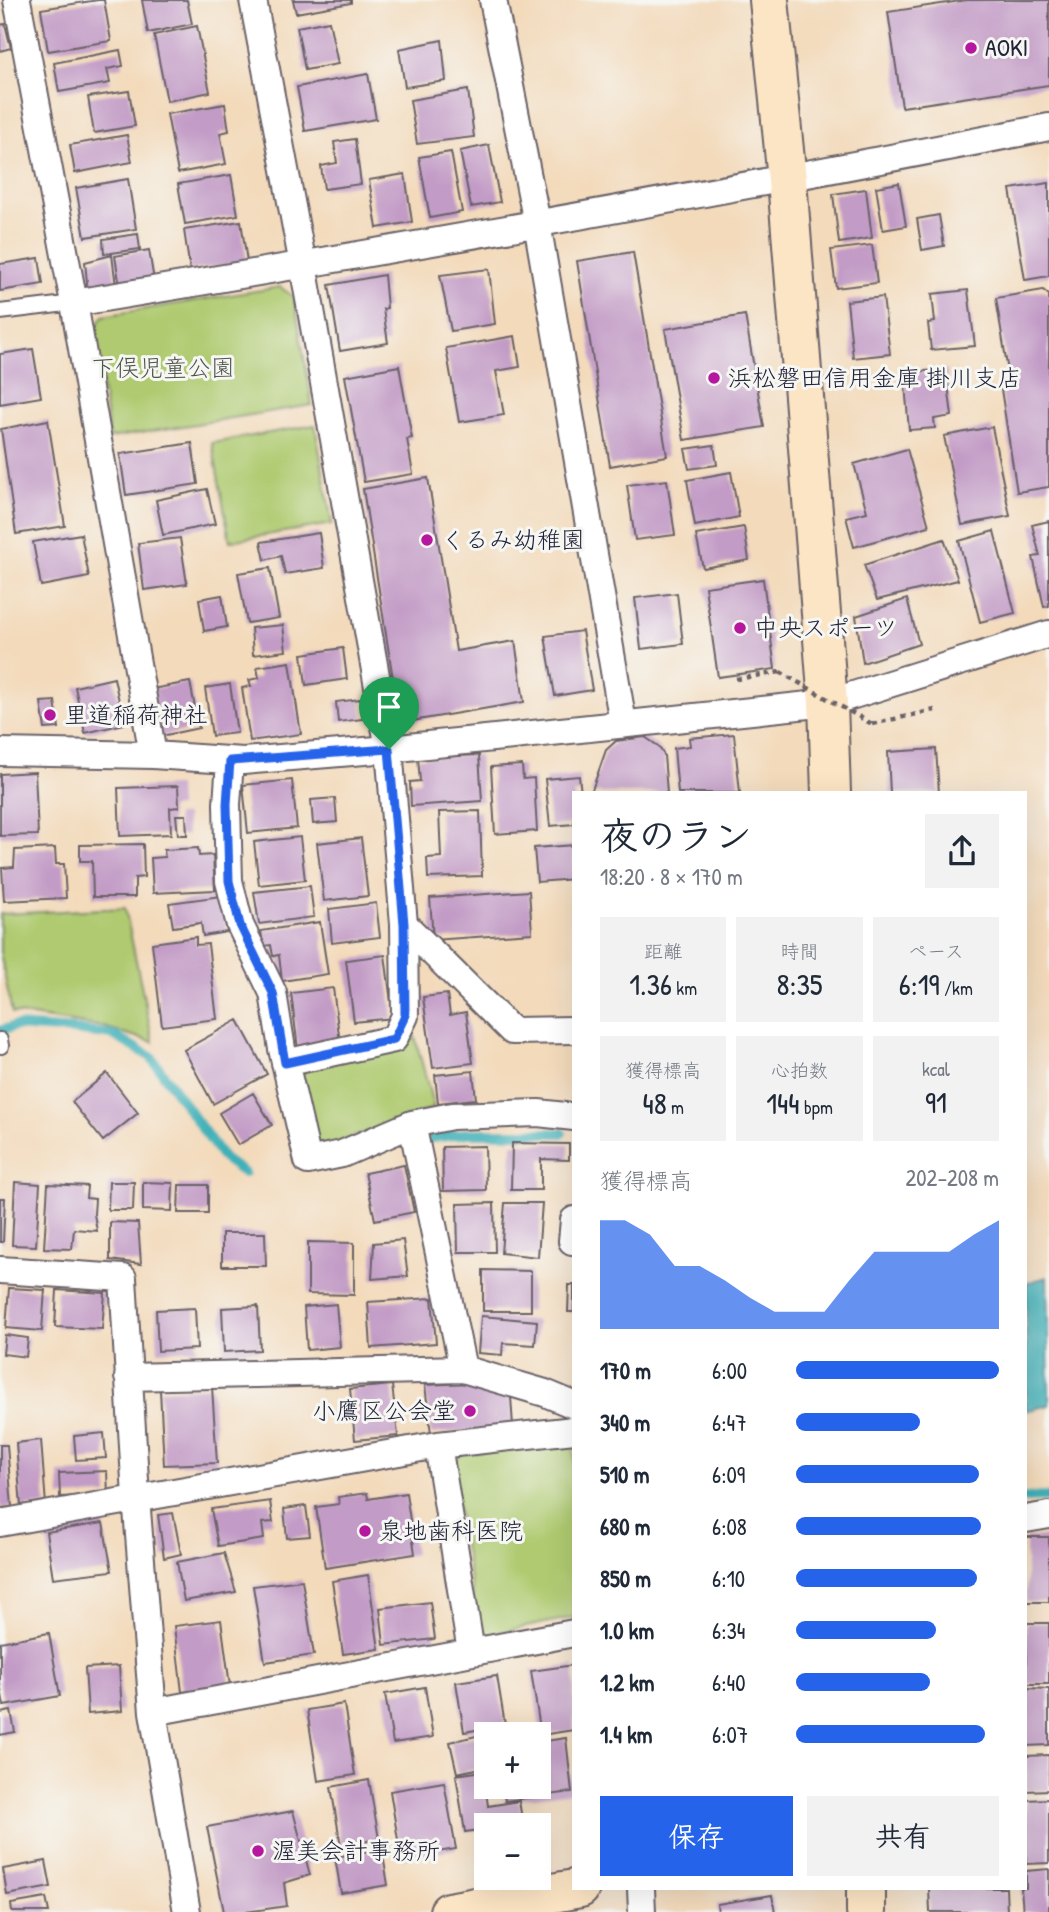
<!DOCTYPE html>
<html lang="ja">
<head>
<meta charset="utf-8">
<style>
  body { margin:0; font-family:"Patrick Hand","Klee One",sans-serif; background:#f2f2f3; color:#1f2937; height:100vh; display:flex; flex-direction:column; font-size:26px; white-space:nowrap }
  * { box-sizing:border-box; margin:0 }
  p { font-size:23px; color:#747a83 }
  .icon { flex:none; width:38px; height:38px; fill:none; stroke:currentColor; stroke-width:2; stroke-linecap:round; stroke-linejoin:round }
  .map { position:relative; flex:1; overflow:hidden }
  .panel { position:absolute; left:572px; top:791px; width:455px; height:1099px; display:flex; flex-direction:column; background:#fff; border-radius:0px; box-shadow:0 7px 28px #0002 }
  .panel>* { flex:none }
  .buttons { position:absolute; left:474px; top:1722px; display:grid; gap:14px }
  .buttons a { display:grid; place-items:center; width:77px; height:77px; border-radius:0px; background:#fff; box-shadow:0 7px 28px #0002; font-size:35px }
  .pin { position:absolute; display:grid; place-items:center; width:60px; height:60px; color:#fff; margin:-72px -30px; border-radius:50% 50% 50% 0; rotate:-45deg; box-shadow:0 0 7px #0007 }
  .pin .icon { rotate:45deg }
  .round { display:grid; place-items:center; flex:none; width:74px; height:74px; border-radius:0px; background:#f2f2f3 }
  .head { display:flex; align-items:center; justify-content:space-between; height:119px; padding:0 28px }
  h1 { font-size:38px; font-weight:600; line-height:52px }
  .stats { display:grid; grid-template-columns:repeat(3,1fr); gap:10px; height:119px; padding:7px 28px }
  .stats div { display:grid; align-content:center; border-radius:0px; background:#f2f2f3; text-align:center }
  .stats b { font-size:30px; font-weight:600 }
  .stats small { font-size:19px; font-weight:400 }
  .stats p { font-size:19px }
  .chart { height:196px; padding:14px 28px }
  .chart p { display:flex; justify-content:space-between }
  .chart svg { width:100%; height:126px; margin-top:7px; fill:#2563eb; opacity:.7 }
  .action { display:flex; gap:14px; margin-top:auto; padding:14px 28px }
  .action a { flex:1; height:80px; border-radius:0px; background:#2563eb; color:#fff; font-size:28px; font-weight:600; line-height:80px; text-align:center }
  .action a+a { background:#f2f2f3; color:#1f2937 }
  ul { padding:0 28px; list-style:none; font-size:23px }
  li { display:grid; grid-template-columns:112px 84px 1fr; align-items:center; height:52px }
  li i { height:18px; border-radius:9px; background:#2563eb }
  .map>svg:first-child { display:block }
  .green { fill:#afca70; stroke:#687656; stroke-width:2 }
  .water { fill:#3fb0b8; stroke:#30697a; stroke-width:2 }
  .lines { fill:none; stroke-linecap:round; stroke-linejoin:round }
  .stream { stroke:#3fb0b8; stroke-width:10 }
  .building { fill:#c29bc6 }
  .lane-casing { stroke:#6b6268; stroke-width:18 }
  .street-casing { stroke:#6b6268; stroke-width:30 }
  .secondary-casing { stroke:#6b6268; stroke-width:42 }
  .path { stroke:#6b6268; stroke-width:4.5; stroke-dasharray:5 5; stroke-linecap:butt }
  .lane { stroke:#fff; stroke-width:14 }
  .street { stroke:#fff; stroke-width:26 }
  .secondary { stroke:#fce5c4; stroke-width:38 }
  .path-bridge { stroke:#6b6268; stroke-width:4.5; stroke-dasharray:5 5; stroke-linecap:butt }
  .route-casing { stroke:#fff; stroke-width:14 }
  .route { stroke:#2563eb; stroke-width:9 }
  .poi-dot { fill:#b5179e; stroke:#f6f6f2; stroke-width:2.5 }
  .labels { text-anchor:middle; stroke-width:6; stroke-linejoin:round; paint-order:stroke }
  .poi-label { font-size:24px; fill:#22223b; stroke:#f6f6f2; text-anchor:start }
  .park-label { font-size:24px; fill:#4c544b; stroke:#f6f6f2 }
</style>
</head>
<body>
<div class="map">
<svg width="1049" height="1912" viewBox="0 0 1049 1912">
  <rect width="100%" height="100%" fill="#f6f6f2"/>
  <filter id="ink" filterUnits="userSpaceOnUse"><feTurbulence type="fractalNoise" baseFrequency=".0143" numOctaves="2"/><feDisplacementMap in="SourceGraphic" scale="14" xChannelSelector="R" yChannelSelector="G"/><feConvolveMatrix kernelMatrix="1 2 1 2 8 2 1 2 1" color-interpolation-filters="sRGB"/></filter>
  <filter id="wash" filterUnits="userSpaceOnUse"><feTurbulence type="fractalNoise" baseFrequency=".00686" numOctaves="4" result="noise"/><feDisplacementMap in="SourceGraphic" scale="28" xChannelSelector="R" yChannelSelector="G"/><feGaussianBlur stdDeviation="1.57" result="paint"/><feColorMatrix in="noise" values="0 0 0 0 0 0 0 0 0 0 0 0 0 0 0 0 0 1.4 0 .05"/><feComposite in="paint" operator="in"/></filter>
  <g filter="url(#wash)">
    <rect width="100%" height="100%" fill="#f3dabb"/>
    <path class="green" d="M280 287 294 297 312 405 110 438 93 331 103 316Z
      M315 425 332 524 230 541 212 443Z
      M125 908 153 1042 104 1027 12 1013 0 952V914Z
      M415 1037 434 1108 314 1151 294 1066Z
      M574 1444V1617L487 1635 478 1627 451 1468 461 1454Z"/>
    <path class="water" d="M1047 1277 1049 1405 1026 1411V1283Z"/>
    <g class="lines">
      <path class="stream" d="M0 1031 15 1026 74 1030 113 1035 151 1057 224 1159 244 1173
        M426 1139 467 1133H562
        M1026 1498 1049 1497"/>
    </g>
    <g id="blocks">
      <path class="building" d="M98 0H104L111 41 48 51 41 9Z
        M142 0H187L192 24 148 33Z
        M293 0H351V3L296 13Z
        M967 0H1049V85L902 107 888 12Z
        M329 21 338 64 305 70 297 27Z
        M5 24 11 48 0 51V25Z
        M197 26 210 92 167 101 154 35Z
        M442 40 446 81 405 87 399 49Z
        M120 50 123 66 107 69 110 83 59 92 54 63Z
        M368 74 376 119 305 131 297 87Z
        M468 90 474 137 417 144 410 100Z
        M129 91 135 126 94 133 88 97Z
        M225 104 229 131 220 133 226 164 178 173 167 114Z
        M127 135 132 162 75 173 70 145Z
        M355 139 361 184 324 189 321 166 337 163 334 142Z
        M489 145 500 202 471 207 460 151Z
        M451 152 462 212 430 218 419 157Z
        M405 174 412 222 377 228 369 180Z
        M231 175 238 215 185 224 178 184Z
        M128 179 136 229 85 237 76 188Z
        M899 183 906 226 883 230 876 187Z
        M1049 183V276L1025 280 1010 189Z
        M866 189 872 238 839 243 833 194Z
        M939 215 944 246 922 250 917 219Z
        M241 221 247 262 190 270 184 230Z
        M138 234 140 249 104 254 103 239Z
        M872 245 877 283 836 288 831 250Z
        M149 250 154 281 120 287 115 256Z
        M633 252 667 456 610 466 577 261Z
        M112 255 116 286 88 292 85 262Z
        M39 258 43 284 0 291V264Z
        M489 269 495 324 451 331 440 275Z
        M384 275 387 308 383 309 388 343 340 351 329 285Z
        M968 290 975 346 931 350 928 323 935 322 932 294Z
        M1043 290 1049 295V487L1017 492 1000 383 1009 378 996 298Z
        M883 297 890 354 853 358 847 301Z
        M745 315 764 427 684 440 665 329Z
        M515 336 520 367 496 371 504 415 459 422 446 348Z
        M33 349 41 397 0 404V354Z
        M399 366 412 438 407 439 413 474 364 482 345 376Z
        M946 369 952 416 934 419 935 428 909 430 904 373Z
        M48 420 65 526 16 534 1 429Z
        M992 427 1010 516 962 525 944 436Z
        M192 443 198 484 126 495 120 454Z
        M714 445 717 465 689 469 685 449Z
        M907 449 929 526 854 547 846 517 867 512 854 464Z
        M731 472 739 517 695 526 687 480Z
        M428 478 456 651 515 641 524 702 400 723 363 489Z
        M667 480 675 535 635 540 627 485Z
        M207 489 215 524 163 535 156 500Z
        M1049 521V606L1044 607 1033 557 1040 556 1032 525Z
        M744 527 749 560 703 568 696 535Z
        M994 531 1015 613 980 622 959 541Z
        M319 533 324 568 285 574 281 556 265 560 261 542Z
        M81 534 89 577 41 586 33 542Z
        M180 538 187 584 144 590 138 543Z
        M944 539 958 580 877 600 864 565Z
        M270 568 279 618 247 623 238 573Z
        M763 579 775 669 718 677 705 587Z
        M677 593 683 644 641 649 635 598Z
        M222 595 227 627 204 631 199 599Z
        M907 599 919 644 863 663 856 616Z
        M283 625 286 651 253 655 251 628Z
        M582 631 592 690 555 696 545 636Z
        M343 648 347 679 306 685 302 654Z
        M290 662 301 734 250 741 242 688 251 686 249 680 259 678 257 667Z
        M114 678 124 724 85 733 75 687Z
        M190 682 199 728 161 736 152 689Z
        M230 684 237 733 212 736 205 688Z
        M360 699 363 719 338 722 336 702Z
        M55 701 59 728 45 729 41 702Z
        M734 734 740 793H678L674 748 690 746 689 738Z
        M645 737 658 746 664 755 667 793H591L606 750 616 741Z
        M936 749 939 793H890L888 752Z
        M479 755 482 801 411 806 410 782 420 781 418 758Z
        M522 765 523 779 534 778 537 831 495 834 491 767Z
        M35 772 38 835 0 836V774Z
        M579 776 581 793H574V824L550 826 545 779Z
        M292 780 297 828 248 833 243 785Z
        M178 786 179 807 170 808 171 834 120 836 118 788Z
        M335 798 337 822 313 824 311 800Z
        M480 811 482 876 428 878 427 858 441 857 439 812Z
        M176 815H186L187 835H178Z
        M300 837 305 880 259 885 254 842Z
        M361 838 368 896 324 901 317 843Z
        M143 844 144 877 135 878V897H93L92 861H80V845Z
        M574 845V879L537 882 534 848Z
        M55 848 56 864H64L66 898 4 901 2 868 14 867 15 850Z
        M198 848 199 856 213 855 215 890 153 893 151 858 165 857 164 850Z
        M310 886 314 917 259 924 254 892Z
        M529 891 532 933 433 940 430 898Z
        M221 896 227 932 203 936 201 923 173 927 169 903Z
        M376 903 380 937 332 943 329 909Z
        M320 922 328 974 282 981 279 955 273 956 271 945 263 946 261 931Z
        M196 937V945L208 944 217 1019 162 1026 152 943Z
        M385 955 393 1018 354 1022 346 960Z
        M333 988 340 1043 298 1049 291 993Z
        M447 994 450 1015 466 1012 473 1063 433 1068 423 997Z
        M238 1020 267 1074 213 1104 184 1050Z
        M473 1071 476 1099 438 1103 435 1075Z
        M107 1073 138 1113 103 1141 72 1102Z
        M253 1093 272 1125 238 1145 219 1113Z
        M512 1143 569 1144V1160L541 1159V1190H511Z
        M485 1146 486 1190 443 1191 442 1147Z
        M404 1165 414 1212 375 1220 365 1173Z
        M15 1182 40 1184 36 1246 12 1245Z
        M109 1182H134L133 1210H108Z
        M143 1182 173 1183 172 1211 143 1210Z
        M48 1184 87 1186 86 1198 95 1199 94 1214 97 1231 74 1229 72 1249 44 1248Z
        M179 1185H208V1213H178Z
        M0 1198H5L3 1242H0Z
        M494 1203 495 1252H458L457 1204Z
        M505 1203H542L538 1257 501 1253Z
        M110 1222 138 1223 141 1264 110 1260Z
        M222 1233H265L266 1266H222Z
        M403 1240 408 1276 372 1279 374 1243Z
        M308 1242 354 1243V1295L308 1294Z
        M483 1270 531 1271V1311H483Z
        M569 1285H574V1312H568Z
        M9 1288 45 1290 42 1331 6 1328Z
        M57 1290 105 1293 102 1329 55 1327Z
        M432 1298 436 1343 371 1348 368 1302Z
        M336 1304 340 1347 307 1350 304 1307Z
        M258 1306 260 1350 224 1352 222 1308Z
        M195 1308 197 1349 158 1351 156 1310Z
        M481 1316 537 1321 535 1345 503 1343 502 1355 478 1353Z
        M5 1335 28 1338 26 1357 3 1354Z
        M467 1383 511 1397 513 1426 431 1434 425 1385Z
        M392 1385 398 1436 355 1440 350 1389Z
        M212 1387 217 1463 164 1465 160 1390Z
        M104 1433 106 1458 76 1460 74 1436Z
        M41 1440 46 1505 21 1507 16 1443Z
        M0 1445H7L12 1507 0 1508Z
        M107 1471 108 1495 60 1497 59 1473Z
        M367 1493 368 1499 406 1493 415 1554 325 1568 316 1507 339 1504 338 1497Z
        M270 1501 273 1522 262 1523 264 1539 218 1546 211 1509Z
        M306 1506 310 1536 287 1538 284 1509Z
        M173 1513 181 1554 164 1558 158 1515Z
        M103 1523 112 1571 53 1578 46 1532Z
        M1026 1537H1049V1602H1026Z
        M224 1553 236 1592 184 1601 177 1562Z
        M368 1575 379 1649 343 1654 332 1581Z
        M302 1580 314 1655 265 1662 253 1586Z
        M430 1602 435 1639 384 1645 380 1608Z
        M221 1620 230 1686 182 1692 174 1626Z
        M1026 1623H1049V1684H1026Z
        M49 1633 60 1696 4 1706 0 1684V1642Z
        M574 1665V1730L541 1735 531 1671Z
        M119 1666 122 1711 88 1714 85 1668Z
        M497 1676 505 1725 464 1732 456 1682Z
        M425 1687 433 1737 393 1743 385 1694Z
        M1026 1688 1049 1689V1745L1026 1746Z
        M344 1704 355 1775 318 1781 307 1710Z
        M11 1711 15 1732 0 1735V1713Z
        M485 1734 486 1767 457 1773 450 1742Z
        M566 1738 572 1792 505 1801 503 1787H539V1742Z
        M1049 1755V1790L1026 1791V1756Z
        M483 1771 488 1806 519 1801 522 1819 534 1817 536 1825H486V1829L465 1832 456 1775Z
        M369 1780 379 1839 341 1846 331 1787Z
        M444 1782 456 1849 401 1858 390 1791Z
        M1049 1799V1863L1026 1864V1800Z
        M293 1811 310 1875 284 1883 287 1906 246 1912H224L207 1827Z
        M382 1849 388 1885 341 1893 335 1857Z
        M46 1861 51 1887 7 1895 3 1869Z
        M1049 1869V1912H1023L1021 1888H1026V1871Z
        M929 1888H1006L1007 1912H930Z
        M772 1895 775 1912H718L717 1904Z
        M46 1898 49 1912H12L11 1904Z"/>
    </g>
  </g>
  <g filter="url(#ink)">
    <use href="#blocks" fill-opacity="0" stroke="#6b6268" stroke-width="2"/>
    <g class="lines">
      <defs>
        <path id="lane" d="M0 312 74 303
          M0 1040 1 1046"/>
        <path id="street" d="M17 0 74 303 153 755
          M253 0 303 265 389 749 404 924 512 1031 574 1030
          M493 0 537 223 623 723
          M74 303C400 249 725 192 1049 127
          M0 752 153 755 243 761 389 749 828 703 1049 634
          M230 761 227 804 229 881 240 925 273 993 282 1049 308 1161 342 1154 412 1124 452 1116 538 1113 574 1117
          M285 1063 394 1039 405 1016 404 924
          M412 1124 463 1369 545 1393 574 1405
          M572 1241 574 1220
          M0 1270 123 1278 136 1497 153 1712 187 1912
          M128 1377 463 1369
          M438 1445 471 1652
          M1026 1519 1049 1515
          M0 1523 438 1445 574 1430
          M153 1712 574 1633
          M641 1888 642 1912"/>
        <path id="secondary" d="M769 0 787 180 828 703 831 793
          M866 1888V1912
          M449 1912 580 1888"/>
      </defs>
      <use href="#lane" class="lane-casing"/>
      <use href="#street" class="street-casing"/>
      <use href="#secondary" class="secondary-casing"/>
      <path class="path" d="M736 679 780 672
        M872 724 935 710"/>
      <use href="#lane" class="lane"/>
      <use href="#street" class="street"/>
      <use href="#secondary" class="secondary"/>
      <path class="path-bridge" d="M780 672 872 724"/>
    </g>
  </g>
  <g class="lines" filter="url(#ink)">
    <defs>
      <path id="route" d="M389 749 404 924 405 1016 394 1039 285 1063 273 993 240 925 229 881 227 804 230 761Z"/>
    </defs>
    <use href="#route" class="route-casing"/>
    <use href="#route" class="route"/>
  </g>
  <g class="poi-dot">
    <circle cx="971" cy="48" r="7"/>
    <circle cx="714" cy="378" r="7"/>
    <circle cx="427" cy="540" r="7"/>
    <circle cx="740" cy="628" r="7"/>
    <circle cx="50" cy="715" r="7"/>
    <circle cx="470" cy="1411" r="7"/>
    <circle cx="365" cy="1531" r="7"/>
    <circle cx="258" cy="1851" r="7"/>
  </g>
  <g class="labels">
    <g class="poi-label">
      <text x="985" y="56">AOKI</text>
      <text x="728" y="386">浜松磐田信用金庫 掛川支店</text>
      <text x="441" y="548">くるみ幼稚園</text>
      <text x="754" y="636">中央スポーツ</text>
      <text x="64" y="723">里道稲荷神社</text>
      <text x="456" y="1419" text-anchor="end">小鷹区公会堂</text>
      <text x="379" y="1539">泉地歯科医院</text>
      <text x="272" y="1859">渥美会計事務所</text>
    </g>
    <g class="park-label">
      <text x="163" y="376">下俣児童公園</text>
    </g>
  </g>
</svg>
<div class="buttons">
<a>+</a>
<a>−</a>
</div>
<div class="pin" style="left:389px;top:749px;background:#1e9e55"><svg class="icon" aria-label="arrive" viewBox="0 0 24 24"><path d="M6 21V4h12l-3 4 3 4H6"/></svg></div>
<section class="panel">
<div class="head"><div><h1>夜のラン</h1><p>18:20 · 8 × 170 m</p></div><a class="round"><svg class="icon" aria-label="share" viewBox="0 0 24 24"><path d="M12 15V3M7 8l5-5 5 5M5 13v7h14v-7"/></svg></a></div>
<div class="stats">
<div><p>距離</p><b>1.36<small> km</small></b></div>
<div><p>時間</p><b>8:35</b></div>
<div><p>ペース</p><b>6:19<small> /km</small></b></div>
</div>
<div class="stats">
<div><p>獲得標高</p><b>48<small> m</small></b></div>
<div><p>心拍数</p><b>144<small> bpm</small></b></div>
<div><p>kcal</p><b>91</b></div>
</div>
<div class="chart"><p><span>獲得標高</span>202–208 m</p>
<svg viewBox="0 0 160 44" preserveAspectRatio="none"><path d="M0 44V6L10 6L20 11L30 22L40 22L50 27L60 33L70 38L80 38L90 38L100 27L110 17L120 17L130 17L140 17L150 11L160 6V44z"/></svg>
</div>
<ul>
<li><b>170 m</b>6:00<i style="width:100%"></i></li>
<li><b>340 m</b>6:47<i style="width:61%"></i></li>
<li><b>510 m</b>6:09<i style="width:90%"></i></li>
<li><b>680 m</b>6:08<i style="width:91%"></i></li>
<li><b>850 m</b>6:10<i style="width:89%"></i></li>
<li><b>1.0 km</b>6:34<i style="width:69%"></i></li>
<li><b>1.2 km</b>6:40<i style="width:66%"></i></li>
<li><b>1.4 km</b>6:07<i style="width:93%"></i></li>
</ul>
<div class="action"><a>保存</a><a>共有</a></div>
</section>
</div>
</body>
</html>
